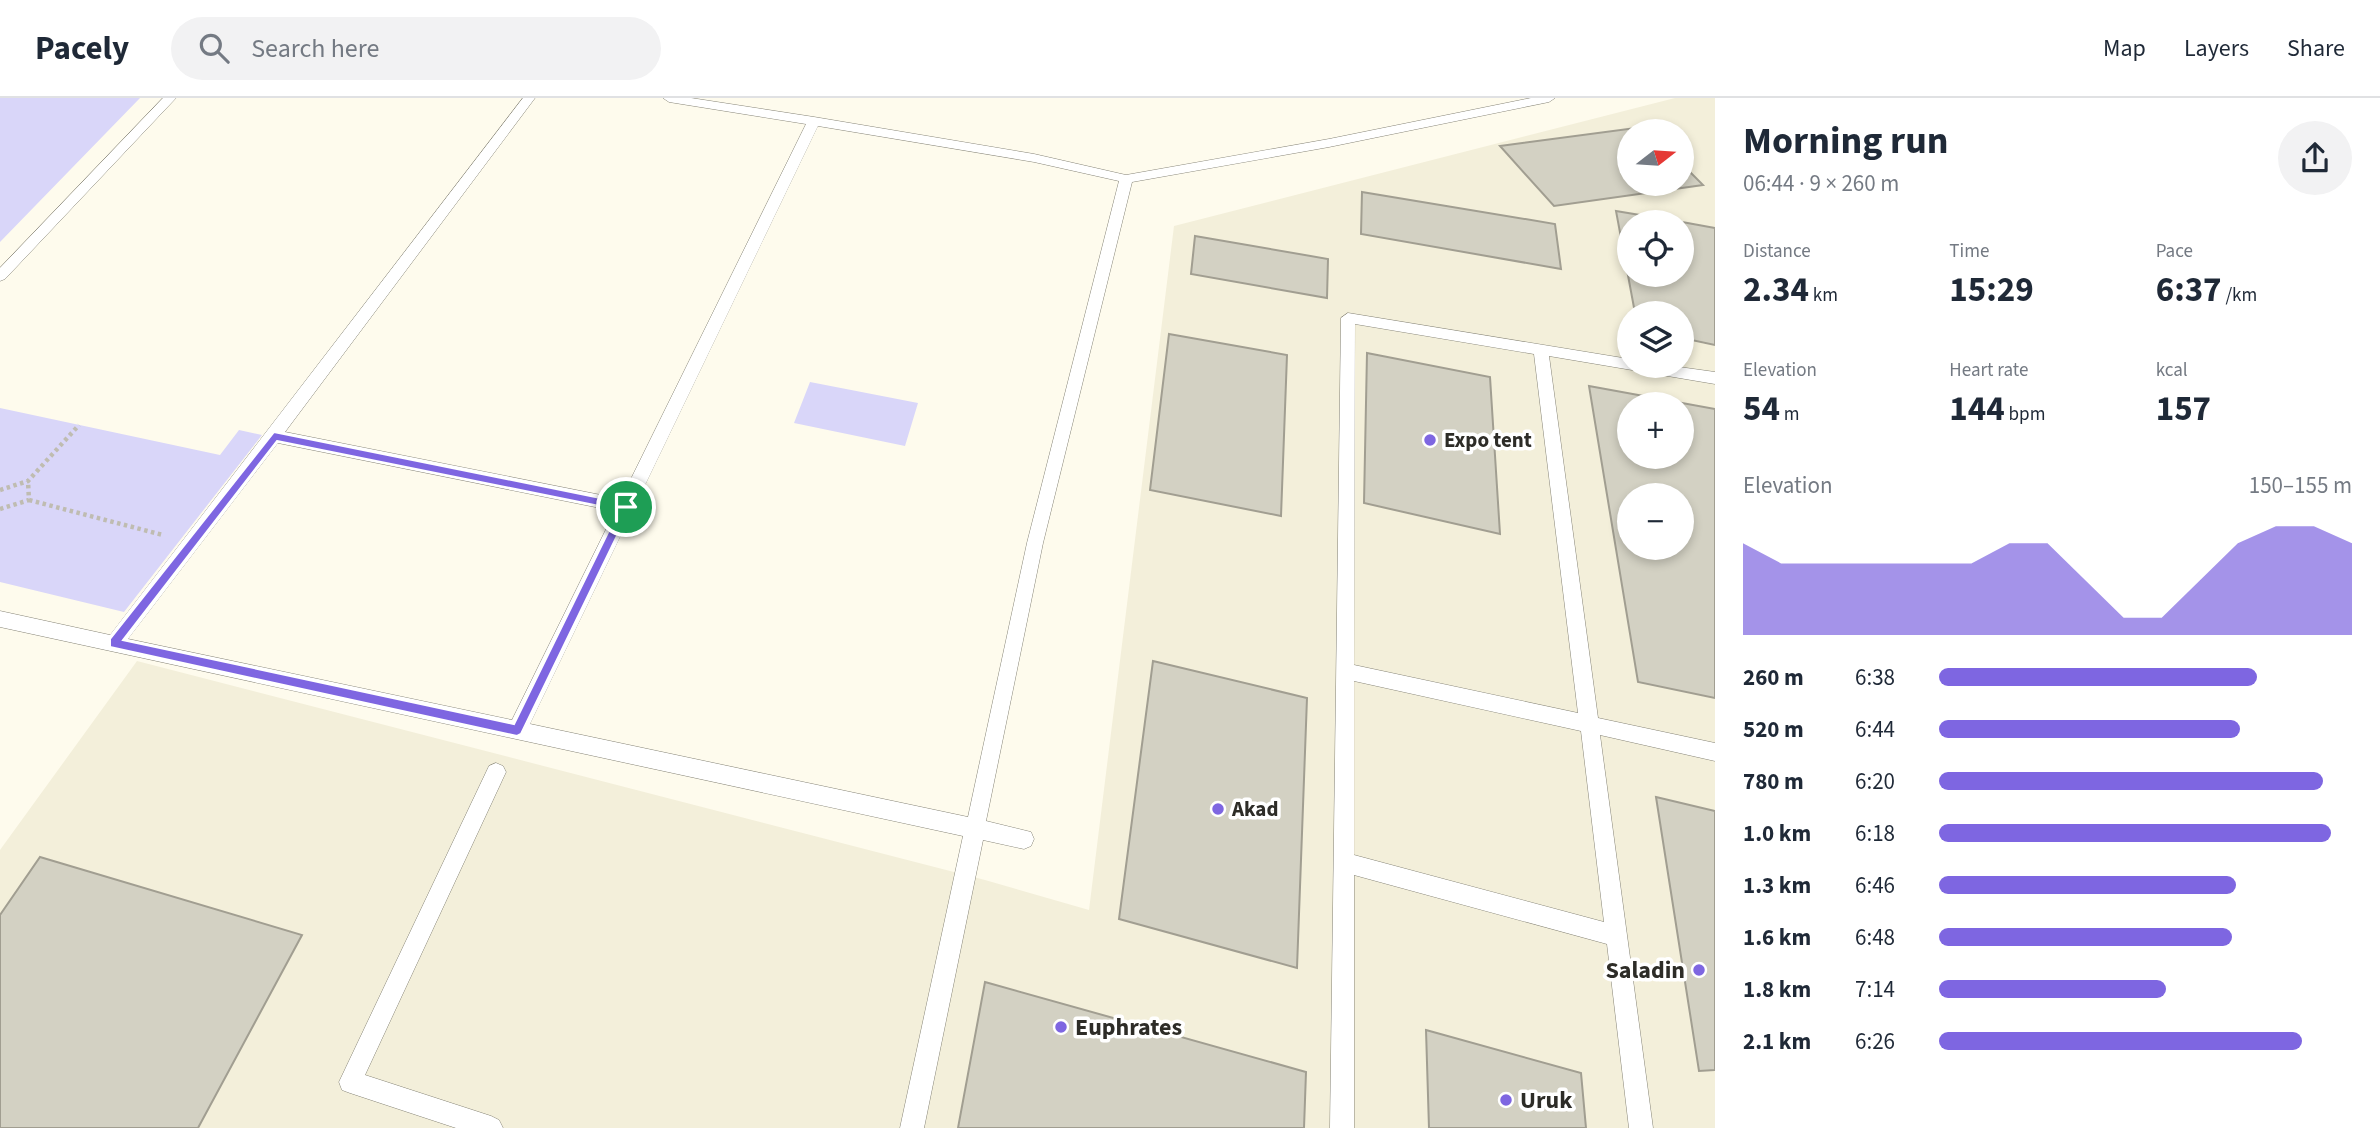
<!DOCTYPE html>
<html lang="en">
<head>
<meta charset="utf-8">
<style>
  body { margin:0; font-family:"Source Sans 3",sans-serif; background:#f2f2f3; color:#1f2937; height:100vh; display:flex; flex-direction:column; font-size:26px; white-space:nowrap }
  * { box-sizing:border-box; margin:0 }
  p { font-size:23px; color:#747a83 }
  .icon { flex:none; width:38px; height:38px; fill:none; stroke:currentColor; stroke-width:2; stroke-linecap:round; stroke-linejoin:round }
  .map { position:relative; flex:1; overflow:hidden }
  .side { display:flex; flex-direction:column; background:#fff; width:665px }
  .side>* { flex:none }
  .needle { width:46px; rotate:73deg }
  .controls { position:absolute; left:1617px; top:21px; display:grid; gap:14px }
  .controls a { display:grid; place-items:center; width:77px; height:77px; border-radius:50%; background:#fff; box-shadow:0 4px 10px #0003; font-size:35px }
  .pin { position:absolute; display:grid; place-items:center; width:60px; height:60px; color:#fff; margin:-30px; border:4px solid #fff; border-radius:50%; box-shadow:0 2px 7px #0007 }
  .round { display:grid; place-items:center; flex:none; width:74px; height:74px; border-radius:37px; background:#f2f2f3 }
  .summary { display:flex; align-items:center; justify-content:space-between; height:119px; padding:0 28px }
  h1 { font-size:38px; font-weight:700; line-height:52px }
  .metrics { display:grid; grid-template-columns:repeat(3,1fr); gap:10px; height:119px; padding:7px 28px }
  .metrics div { display:grid; align-content:center }
  .metrics b { font-size:35px; font-weight:700 }
  .metrics small { font-size:19px; font-weight:400 }
  .metrics p { font-size:19px }
  .chart { height:196px; padding:14px 28px }
  .chart p { display:flex; justify-content:space-between }
  .chart svg { width:100%; height:126px; margin-top:7px; fill:#7e66e1; opacity:.7 }
  ul { padding:0 28px; list-style:none; font-size:23px }
  li { display:grid; grid-template-columns:112px 84px 1fr; align-items:center; height:52px }
  li i { height:18px; border-radius:9px; background:#7e66e1 }
  header { display:flex; align-items:center; gap:42px; box-sizing:border-box; height:98px; padding:0 35px; background:#fff; border-bottom:2px solid #e0e1e3 }
  header strong { font-size:33px }
  nav { display:flex; gap:38px; margin-inline-start:auto; font-size:24px }
  .search { width:490px; height:63px; background:#f2f2f3; display:flex; align-items:center; gap:18px; box-sizing:border-box; padding:0 24px; border-radius:38px; color:#747a83; font-size:26px }
  main { display:flex; flex:1; min-height:0 }
  .map>svg:first-child { display:block }
  .built { fill:#f3efda; fill-rule:evenodd }
  .green { fill:#d9d6f9 }
  .building { fill:#d3d1c3; stroke:#a19e91; stroke-width:2; fill-rule:evenodd }
  .lines { fill:none; stroke-linecap:round; stroke-linejoin:round }
  .service-casing { stroke:#868477; stroke-width:1 }
  .path { stroke:#bfbcb1; stroke-width:4.5; stroke-dasharray:3.5 3.5; stroke-linecap:butt }
  .service { fill:#fff; fill-rule:evenodd }
  .route { fill:#7e66e1; stroke:#fff; stroke-width:2; fill-rule:evenodd }
  .poi-dot { fill:#7e66e1; stroke:#fff; stroke-width:2.5 }
  .labels { text-anchor:middle; stroke-width:7; stroke-linejoin:round; paint-order:stroke }
  .poi-label { font-size:21px; font-weight:bold; fill:#2d2c27; stroke:#fff; text-anchor:start }
  .near-poi-label { font-size:24px; font-weight:bold; fill:#2d2c27; stroke:#fff; text-anchor:start }
</style>
</head>
<body>
<header>
<strong>Pacely</strong>
<div class="search"><svg class="icon" aria-label="search" viewBox="0 0 24 24"><circle cx="10" cy="10" r="6"/><path d="M15 15l6 6"/></svg>Search here</div>
<nav><a>Map</a><a>Layers</a><a>Share</a></nav>
</header>
<main>
<div class="map">
<svg width="1715" height="1030" viewBox="0 0 1715 1030">
  <rect width="100%" height="100%" fill="#fefbed"/>
  <path class="built" d="M1675 0H1715V1030H0V752L137 563 985 782 1089 812 1174 128ZM1629 33H1682V86H1629ZM1629 124H1682V177H1629ZM1629 215H1682V268H1629ZM1629 306H1682V359H1629ZM1629 397H1682V450H1629Z"/>
  <path class="green" d="M0 0H140L0 144Z
    M810 284 918 305 905 348 794 325Z
    M0 310 220 357 239 332 262 337 124 514 0 484Z"/>
  <path class="building" d="M1643 29 1647 33H1629V86H1682V66L1703 87 1554 108 1500 48Z
    M1362 94 1555 126 1561 171 1361 136Z
    M1616 113 1682 124H1629V177H1682V124L1715 130V247L1682 240V215H1635Z
    M1195 138 1328 161 1327 200 1191 176Z
    M1169 236 1287 257 1281 418 1150 392Z
    M1367 255 1490 279 1500 436 1364 405Z
    M1589 288 1715 311V600L1638 584ZM1629 306H1682V359H1629ZM1629 397H1682V450H1629Z
    M1153 563 1307 600 1297 870 1119 821Z
    M1656 699 1715 713V972L1699 973Z
    M40 759 302 837 198 1030H0V817Z
    M985 884 1306 974 1304 1030H958Z
    M1426 932 1581 975 1586 1030H1429Z"/>
  <g class="lines">
    <defs>
      <path id="service" d="M163 0H176L5 181 0 183V170Z
        M523 0H535L285 334 621 401 806 26 669 4 663 0H691L814 19 1034 56 1126 77 1329 41 1531 0H1555L1549 4 1329 49 1132 84 1043 445 986 723 1031 734 1034 741 1031 748 1024 751 983 742 924 1030H900L963 738 0 529V513L110 537ZM818 28 1034 64 1119 83 1027 445 968 719 530 626ZM278 345 615 413 512 622 128 541Z
        M1348 215 1629 261V268H1672L1715 274V286L1549 258 1598 620 1715 645V663L1600 637 1653 1030H1629L1607 846 1354 777V1030H1330L1341 220ZM1355 226 1534 256 1578 615 1354 567ZM1354 583 1581 633 1604 824 1354 757Z
        M496 665 503 668 506 674 365 977 491 1018 499 1022 503 1030H456L350 995 342 992 339 984 489 668Z"/>
    </defs>
    <use href="#service" class="service-casing"/>
    <path class="path" d="M0 392 28 383 79 327
      M29 402 163 437
      M0 411 29 402 28 383"/>
    <use href="#service" class="service"/>
  </g>
  <path class="route" d="M274 334 630 406 631 409 521 636 517 638 110 549V541ZM277 343 619 412 514 626 123 542Z"/>
  <g class="poi-dot">
    <circle cx="1430" cy="342" r="7"/>
    <circle cx="1218" cy="711" r="7"/>
    <circle cx="1699" cy="872" r="7"/>
    <circle cx="1061" cy="929" r="7"/>
    <circle cx="1506" cy="1002" r="7"/>
  </g>
  <g class="labels">
    <g class="poi-label">
      <text x="1444" y="349">Expo tent</text>
      <text x="1232" y="718">Akad</text>
    </g>
    <g class="near-poi-label">
      <text x="1685" y="880" text-anchor="end">Saladin</text>
      <text x="1075" y="937">Euphrates</text>
      <text x="1520" y="1010">Uruk</text>
    </g>
  </g>
</svg>
<div class="controls">
<a><svg class="needle" viewBox="-14 -14 28 28"><path d="M0-13l5 13h-10z" fill="#e53935"/><path d="M0 13l5-13h-10z" fill="#747a83"/></svg></a>
<a><svg class="icon" aria-label="locate" viewBox="0 0 24 24"><circle cx="12" cy="12" r="6"/><path d="M12 2v4M12 18v4M2 12h4M18 12h4"/></svg></a>
<a><svg class="icon" aria-label="layers" viewBox="0 0 24 24"><path d="M12 4l9 5-9 5-9-5zM3 14l9 5 9-5"/></svg></a>
<a>+</a>
<a>−</a>
</div>
<div class="pin" style="left:626px;top:409px;background:#1e9e55"><svg class="icon" aria-label="arrive" viewBox="0 0 24 24"><path d="M6 21V4h12l-3 4 3 4H6"/></svg></div>
</div>
<section class="side">
<div class="summary"><div><h1>Morning run</h1><p>06:44 · 9 × 260 m</p></div><a class="round"><svg class="icon" aria-label="share" viewBox="0 0 24 24"><path d="M12 15V3M7 8l5-5 5 5M5 13v7h14v-7"/></svg></a></div>
<div class="metrics">
<div><p>Distance</p><b>2.34<small> km</small></b></div>
<div><p>Time</p><b>15:29</b></div>
<div><p>Pace</p><b>6:37<small> /km</small></b></div>
</div>
<div class="metrics">
<div><p>Elevation</p><b>54<small> m</small></b></div>
<div><p>Heart rate</p><b>144<small> bpm</small></b></div>
<div><p>kcal</p><b>157</b></div>
</div>
<div class="chart"><p><span>Elevation</span>150–155 m</p>
<svg viewBox="0 0 160 44" preserveAspectRatio="none"><path d="M0 44V12L10 19L20 19L30 19L40 19L50 19L60 19L70 12L80 12L90 25L100 38L110 38L120 25L130 12L140 6L150 6L160 12V44z"/></svg>
</div>
<ul>
<li><b>260 m</b>6:38<i style="width:77%"></i></li>
<li><b>520 m</b>6:44<i style="width:73%"></i></li>
<li><b>780 m</b>6:20<i style="width:93%"></i></li>
<li><b>1.0 km</b>6:18<i style="width:95%"></i></li>
<li><b>1.3 km</b>6:46<i style="width:72%"></i></li>
<li><b>1.6 km</b>6:48<i style="width:71%"></i></li>
<li><b>1.8 km</b>7:14<i style="width:55%"></i></li>
<li><b>2.1 km</b>6:26<i style="width:88%"></i></li>
</ul>
</section>
</main>
</body>
</html>
